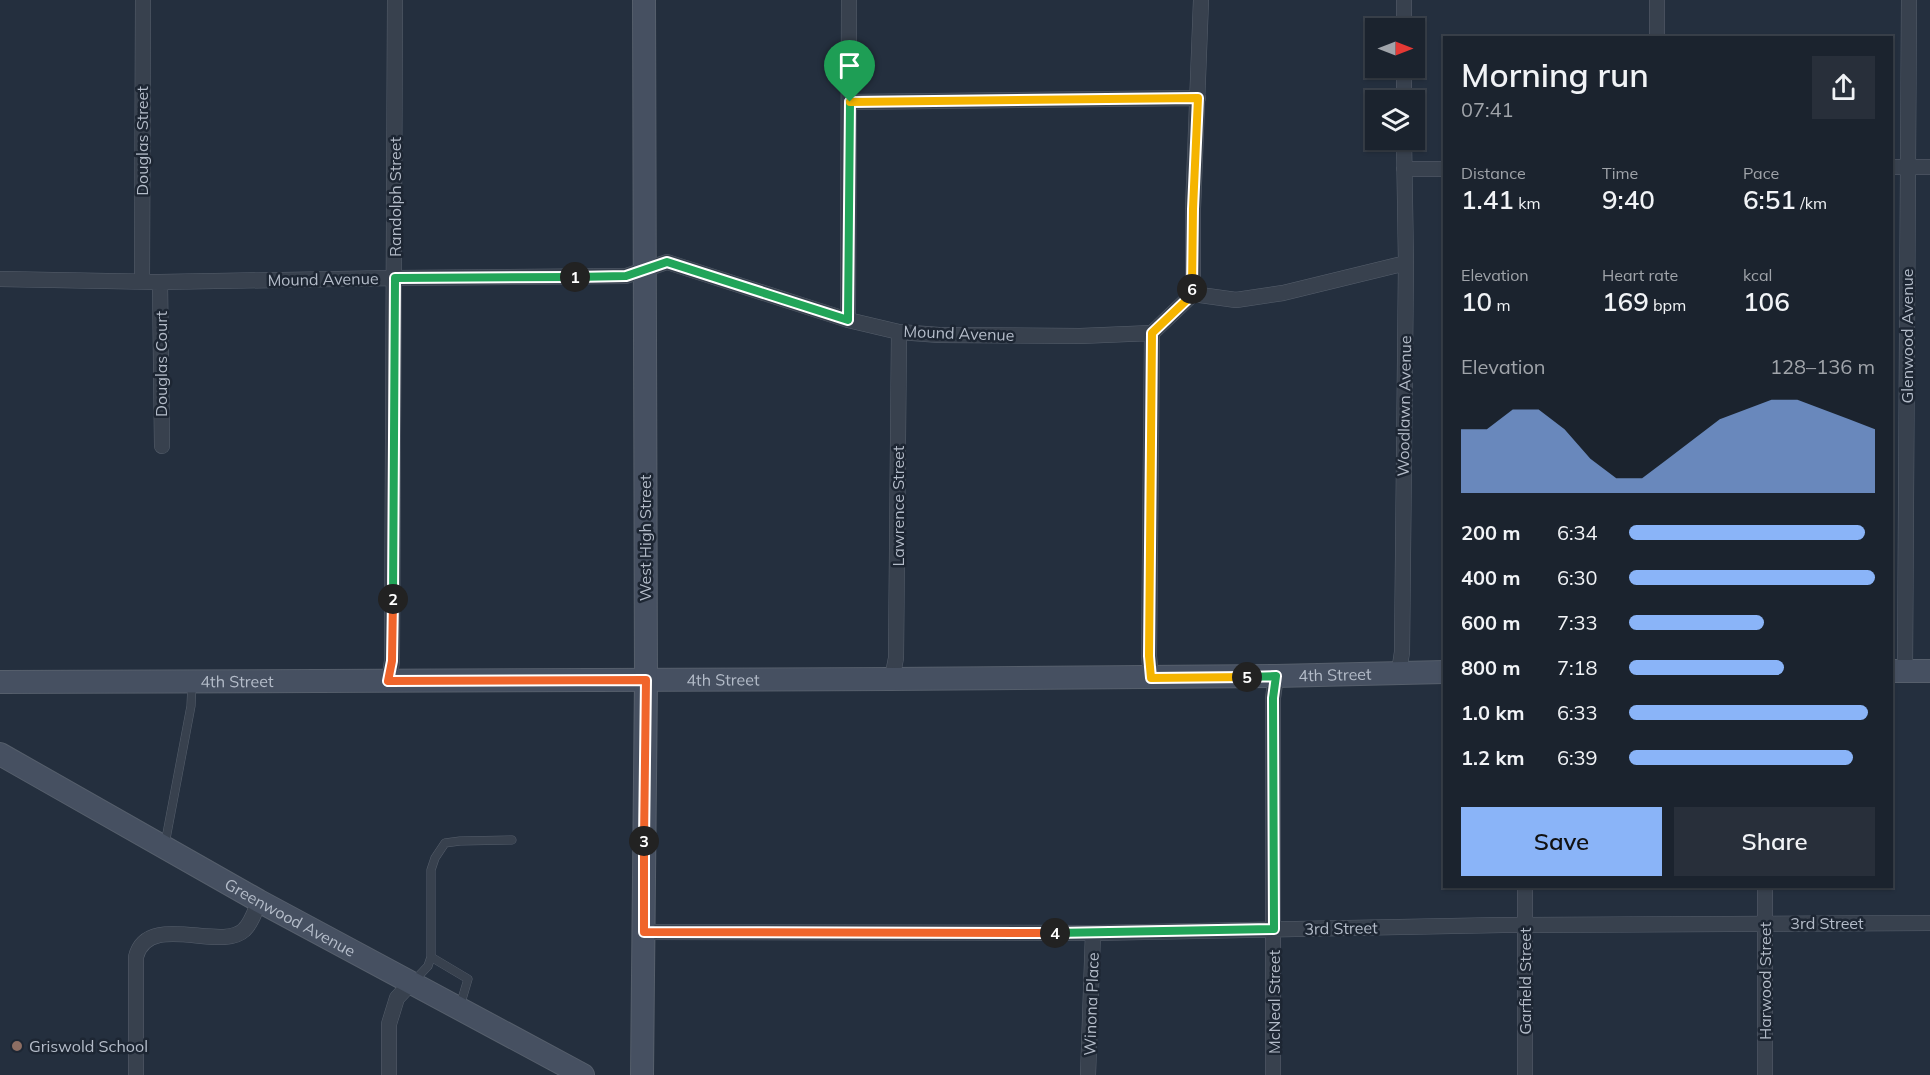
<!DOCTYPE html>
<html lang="en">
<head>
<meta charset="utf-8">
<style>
  body { margin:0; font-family:Mulish,sans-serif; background:#282f3a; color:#f1f3f6; height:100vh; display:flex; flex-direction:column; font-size:22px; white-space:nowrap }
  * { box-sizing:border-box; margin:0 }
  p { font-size:20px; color:#a0a4aa }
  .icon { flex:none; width:33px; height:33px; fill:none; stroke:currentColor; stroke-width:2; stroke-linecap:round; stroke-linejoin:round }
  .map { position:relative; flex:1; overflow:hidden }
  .details { position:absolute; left:1443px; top:36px; width:450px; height:852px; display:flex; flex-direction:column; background:#1b232e; border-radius:0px; box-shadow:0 2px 4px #0004,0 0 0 2px #39404a }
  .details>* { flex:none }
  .needle { width:39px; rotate:90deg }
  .fabs { position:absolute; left:1365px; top:18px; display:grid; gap:12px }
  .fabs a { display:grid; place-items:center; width:60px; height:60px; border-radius:0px; background:#1b232e; box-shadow:0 2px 4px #0004,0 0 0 2px #39404a; font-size:30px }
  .pin { position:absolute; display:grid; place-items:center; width:51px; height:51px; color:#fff; margin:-62px -26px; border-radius:50% 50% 50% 0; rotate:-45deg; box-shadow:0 0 6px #0007 }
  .pin .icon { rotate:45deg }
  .km { position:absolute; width:30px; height:30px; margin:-15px; border-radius:50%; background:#222; color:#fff; font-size:16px; line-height:30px; text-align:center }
  .round { display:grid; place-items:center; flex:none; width:63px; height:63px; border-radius:0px; background:#282f3a }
  .headline { display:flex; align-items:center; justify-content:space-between; height:102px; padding:0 18px }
  h1 { font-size:33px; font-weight:600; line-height:45px }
  .metrics { display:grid; grid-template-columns:repeat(3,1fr); gap:9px; height:102px; padding:6px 18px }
  .metrics div { display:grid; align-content:center }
  .metrics b { font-size:26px; font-weight:600 }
  .metrics small { font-size:16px; font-weight:400 }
  .metrics p { font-size:16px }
  .chart { height:168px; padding:12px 18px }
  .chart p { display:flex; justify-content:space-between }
  .chart svg { width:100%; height:108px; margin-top:6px; fill:#8ab4f8; opacity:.7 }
  .button { display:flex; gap:12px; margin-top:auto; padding:12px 18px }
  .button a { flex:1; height:69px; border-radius:0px; background:#8ab4f8; color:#111; font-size:24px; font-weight:600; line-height:69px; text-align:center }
  .button a+a { background:#282f3a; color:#f1f3f6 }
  ul { padding:0 18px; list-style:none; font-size:20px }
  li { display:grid; grid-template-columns:96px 72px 1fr; align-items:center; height:45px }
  li i { height:15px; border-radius:8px; background:#8ab4f8 }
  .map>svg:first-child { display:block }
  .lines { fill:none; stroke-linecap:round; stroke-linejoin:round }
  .lane-casing { stroke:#565f6c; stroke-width:9 }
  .street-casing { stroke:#565f6c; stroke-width:16 }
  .secondary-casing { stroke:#565f6c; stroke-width:24 }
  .lane { stroke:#38414e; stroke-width:8 }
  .street { stroke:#38414e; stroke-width:15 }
  .secondary { stroke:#465061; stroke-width:22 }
  .split-1-casing { stroke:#fff; stroke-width:12 }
  .split-2-casing { stroke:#fff; stroke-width:12 }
  .split-3-casing { stroke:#fff; stroke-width:12 }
  .split-4-casing { stroke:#fff; stroke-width:12 }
  .split-5-casing { stroke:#fff; stroke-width:12 }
  .split-6-casing { stroke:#fff; stroke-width:12 }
  .split-7-casing { stroke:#fff; stroke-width:12 }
  .split-1 { stroke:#22a559; stroke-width:8 }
  .split-2 { stroke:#22a559; stroke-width:8 }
  .split-3 { stroke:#f0652b; stroke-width:8 }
  .split-4 { stroke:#f0652b; stroke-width:8 }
  .split-5 { stroke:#22a559; stroke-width:8 }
  .split-6 { stroke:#f5b400; stroke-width:8 }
  .split-7 { stroke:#f5b400; stroke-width:8 }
  .education-dot { fill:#8d6e63; stroke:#1d2633; stroke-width:2 }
  .labels { text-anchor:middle; stroke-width:5; stroke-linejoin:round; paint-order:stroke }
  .street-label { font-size:16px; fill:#b4bcc9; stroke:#1d2633 }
  .poi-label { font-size:16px; fill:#b4bcc9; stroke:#1d2633; text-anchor:start }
</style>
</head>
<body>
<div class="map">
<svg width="1930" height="1075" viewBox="0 0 1930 1075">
  <rect width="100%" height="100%" fill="#242f3e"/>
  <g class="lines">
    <defs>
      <path id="lane" d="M165 844 191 706 192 684
        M431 957V870L435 858 445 843 460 841 512 840
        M413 982 428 966 431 957 468 979 460 1006"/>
      <path id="street" d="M1404 0V28
        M1657 38V0
        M1404 68V100
        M850 102 1198 98
        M1892 167H1930
        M1404 169H1444
        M0 279 160 282 395 278 626 276 667 262 848 320 899 332 939 335 1080 336 1152 333 1193 294 1236 300 1283 293 1406 263
        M142 281 143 0
        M160 282 162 446
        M1193 294V209L1201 0
        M848 320 849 0
        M1905 671 1909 0
        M1399 672 1402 652 1406 263 1404 140
        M1151 678 1149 656 1152 333
        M892 679 896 658 899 332
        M389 681 392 661 395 0
        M1525 886V1075
        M1765 886V1075
        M643 932 1093 933 1503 925 1930 923
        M136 1075V957C147 911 221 952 244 930 252 922 255 911 259 901
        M389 1075V1024L397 998 412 982
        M1088 1075 1093 933
        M1273 1075V698L1276 676"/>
      <g id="secondary">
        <path d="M1892 671H1930"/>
        <path id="s1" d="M0 682 892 679 1276 676 1444 672"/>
        <path id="s2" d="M0 754 259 901 583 1075"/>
        <path d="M642 1075 646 680 644 0"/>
      </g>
    </defs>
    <use href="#lane" class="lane-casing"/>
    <use href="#street" class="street-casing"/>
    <use href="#secondary" class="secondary-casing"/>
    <use href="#lane" class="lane"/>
    <use href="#street" class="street"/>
    <use href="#secondary" class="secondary"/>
  </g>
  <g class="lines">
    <defs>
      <path id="split-1" d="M575 277 626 276 667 262 848 320 850 102"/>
      <path id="split-2" d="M393 599 395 278 575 277"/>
      <path id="split-3" d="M393 599 392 661 388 681 646 680 644 841"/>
      <path id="split-4" d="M644 841V932L1055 933"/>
      <path id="split-5" d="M1055 933 1274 929 1273 698 1276 676 1247 677"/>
      <path id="split-6" d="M1192 289 1193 294 1152 333 1149 656 1151 678 1247 677"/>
      <path id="split-7" d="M850 102 1198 98 1193 209 1192 289"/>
    </defs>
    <use href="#split-1" class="split-1-casing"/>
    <use href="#split-2" class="split-2-casing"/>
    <use href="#split-3" class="split-3-casing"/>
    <use href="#split-4" class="split-4-casing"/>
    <use href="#split-5" class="split-5-casing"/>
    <use href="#split-6" class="split-6-casing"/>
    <use href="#split-7" class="split-7-casing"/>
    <use href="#split-1" class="split-1"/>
    <use href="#split-2" class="split-2"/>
    <use href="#split-3" class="split-3"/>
    <use href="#split-4" class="split-4"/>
    <use href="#split-5" class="split-5"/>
    <use href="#split-6" class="split-6"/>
    <use href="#split-7" class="split-7"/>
  </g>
  <circle class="education-dot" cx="17" cy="1046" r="6"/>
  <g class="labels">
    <g class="street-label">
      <text transform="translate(142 141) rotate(-90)" y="6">Douglas Street</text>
      <text transform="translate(395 197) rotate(-90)" y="6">Randolph Street</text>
      <text transform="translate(323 279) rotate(-1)" y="6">Mound Avenue</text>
      <text transform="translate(959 333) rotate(2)" y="6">Mound Avenue</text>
      <text transform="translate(1907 336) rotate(-90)" y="6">Glenwood Avenue</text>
      <text transform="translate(161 364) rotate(-90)" y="6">Douglas Court</text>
      <text transform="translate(1404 406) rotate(-89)" y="6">Woodlawn Avenue</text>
      <text transform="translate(898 506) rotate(-90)" y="6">Lawrence Street</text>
      <text transform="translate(645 538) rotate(-90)" y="6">West High Street</text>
      <text dy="6" stroke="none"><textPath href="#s1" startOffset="1335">4th Street</textPath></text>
      <text dy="6" stroke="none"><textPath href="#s1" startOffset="723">4th Street</textPath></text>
      <text dy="6" stroke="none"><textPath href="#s1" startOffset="237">4th Street</textPath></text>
      <text dy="6" stroke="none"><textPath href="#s2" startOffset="333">Greenwood Avenue</textPath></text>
      <text x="1827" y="929">3rd Street</text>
      <text transform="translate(1341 928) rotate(-1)" y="6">3rd Street</text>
      <text transform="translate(1525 981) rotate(-90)" y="6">Garfield Street</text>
      <text transform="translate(1765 981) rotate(-90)" y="6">Harwood Street</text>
      <text transform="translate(1274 1002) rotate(-90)" y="6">McNeal Street</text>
      <text transform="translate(1091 1004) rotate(-88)" y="6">Winona Place</text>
    </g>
    <g class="poi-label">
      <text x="29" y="1052">Griswold School</text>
    </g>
  </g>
</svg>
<div class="fabs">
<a><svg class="needle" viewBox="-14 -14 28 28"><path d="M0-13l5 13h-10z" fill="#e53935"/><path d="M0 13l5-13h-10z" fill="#a0a4aa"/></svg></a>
<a><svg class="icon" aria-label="layers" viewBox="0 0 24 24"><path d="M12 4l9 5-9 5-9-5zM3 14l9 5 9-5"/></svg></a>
</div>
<div class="pin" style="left:850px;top:102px;background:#1e9e55"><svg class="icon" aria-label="arrive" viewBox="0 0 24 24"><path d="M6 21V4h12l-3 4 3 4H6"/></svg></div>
<b class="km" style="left:575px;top:277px">1</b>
<b class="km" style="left:393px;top:599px">2</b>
<b class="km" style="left:644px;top:841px">3</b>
<b class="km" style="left:1055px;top:933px">4</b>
<b class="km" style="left:1247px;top:677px">5</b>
<b class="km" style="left:1192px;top:289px">6</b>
<section class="details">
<div class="headline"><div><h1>Morning run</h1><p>07:41</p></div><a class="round"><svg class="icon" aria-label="share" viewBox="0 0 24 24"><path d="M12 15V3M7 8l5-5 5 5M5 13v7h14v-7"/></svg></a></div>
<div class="metrics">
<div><p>Distance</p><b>1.41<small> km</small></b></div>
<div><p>Time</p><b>9:40</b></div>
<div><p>Pace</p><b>6:51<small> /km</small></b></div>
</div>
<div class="metrics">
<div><p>Elevation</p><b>10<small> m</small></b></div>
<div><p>Heart rate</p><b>169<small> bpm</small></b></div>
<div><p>kcal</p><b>106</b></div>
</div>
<div class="chart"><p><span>Elevation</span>128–136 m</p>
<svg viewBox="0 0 160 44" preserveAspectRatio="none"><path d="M0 44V18L10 18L20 10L30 10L40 18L50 30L60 38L70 38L80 30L90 22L100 14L110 10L120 6L130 6L140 10L150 14L160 18V44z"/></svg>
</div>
<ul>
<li><b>200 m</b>6:34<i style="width:96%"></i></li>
<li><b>400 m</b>6:30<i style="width:100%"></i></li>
<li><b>600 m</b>7:33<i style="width:55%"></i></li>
<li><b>800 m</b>7:18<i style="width:63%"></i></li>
<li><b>1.0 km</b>6:33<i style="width:97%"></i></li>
<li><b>1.2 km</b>6:39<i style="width:91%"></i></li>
</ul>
<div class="button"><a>Save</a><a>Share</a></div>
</section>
</div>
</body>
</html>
